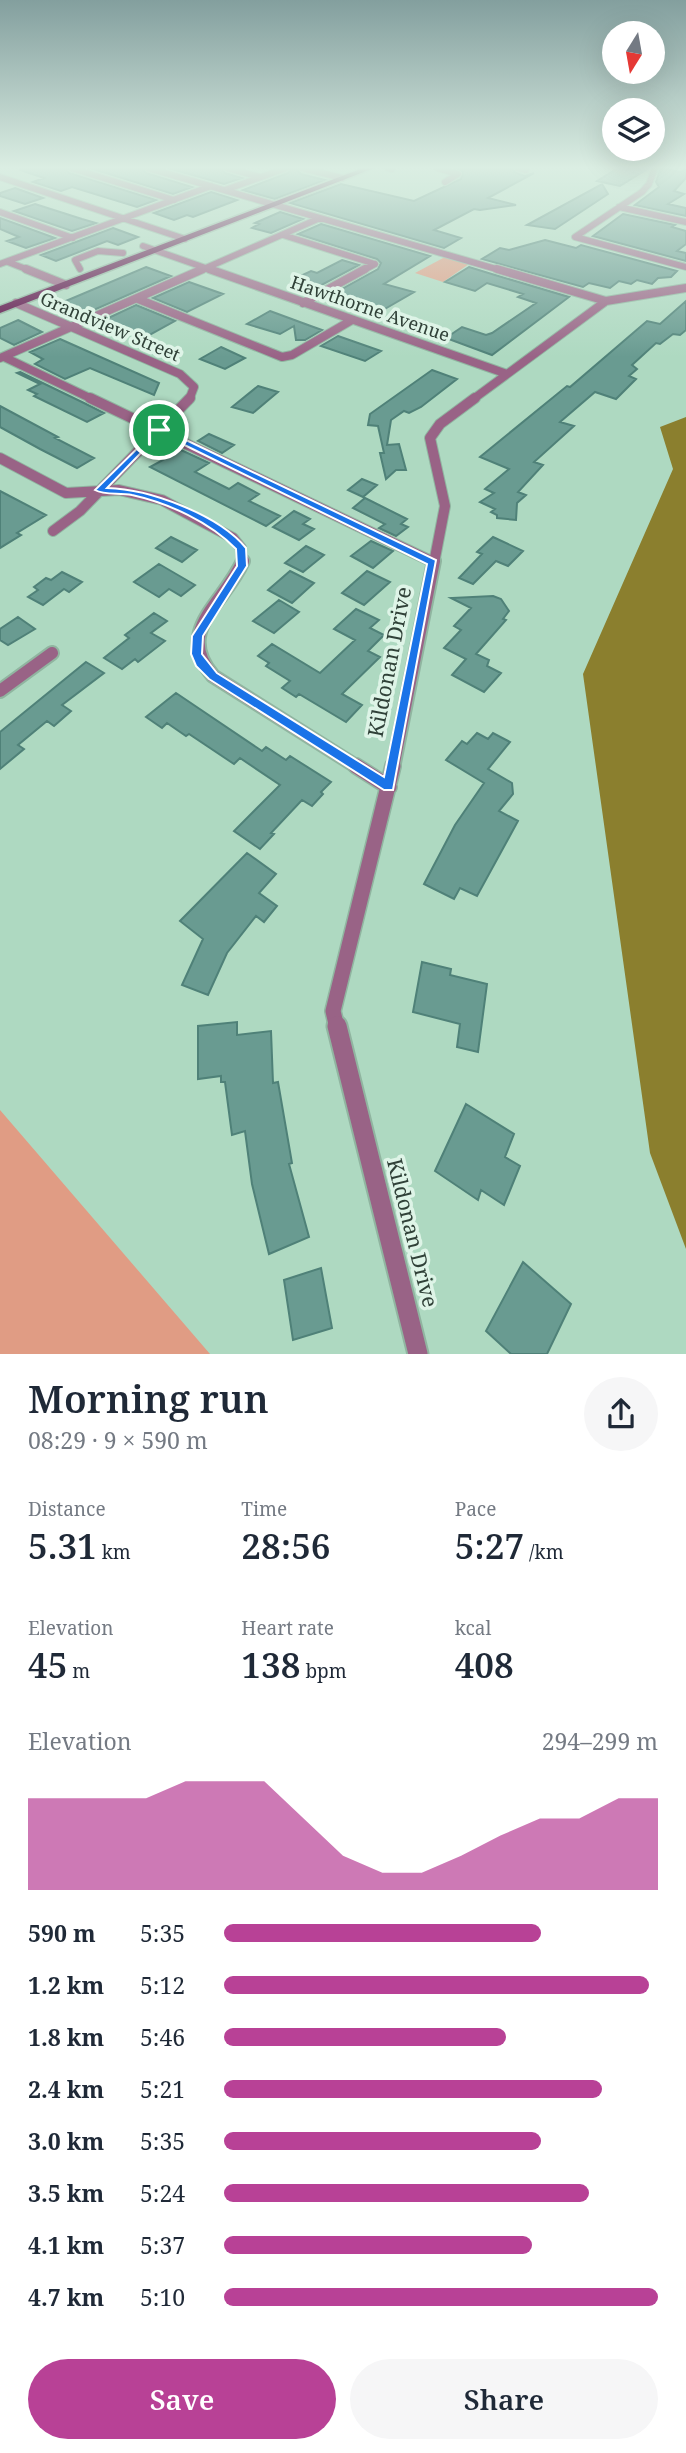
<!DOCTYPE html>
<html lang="en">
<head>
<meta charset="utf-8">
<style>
  body { margin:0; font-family:"Noto Serif",serif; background:#f6f6f7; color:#1f2937; height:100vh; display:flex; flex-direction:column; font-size:26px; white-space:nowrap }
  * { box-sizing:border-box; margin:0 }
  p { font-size:23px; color:#747a83 }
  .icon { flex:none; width:38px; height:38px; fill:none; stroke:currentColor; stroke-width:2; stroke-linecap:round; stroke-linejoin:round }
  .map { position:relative; height:1354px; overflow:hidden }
  .sheet { display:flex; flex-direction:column; background:#fff; flex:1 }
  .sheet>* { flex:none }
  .needle { width:46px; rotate:191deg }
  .tools { position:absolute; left:602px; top:21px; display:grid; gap:14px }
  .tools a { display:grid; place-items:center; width:63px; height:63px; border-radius:50%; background:#fff; box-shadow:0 7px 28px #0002; font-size:35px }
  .pin { position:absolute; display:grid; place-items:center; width:60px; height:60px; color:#fff; margin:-30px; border:4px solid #fff; border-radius:50%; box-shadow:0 2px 7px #0007 }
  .round { display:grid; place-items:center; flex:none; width:74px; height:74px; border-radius:37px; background:#f6f6f7 }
  .overview { display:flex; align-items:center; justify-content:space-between; height:119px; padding:0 28px }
  h1 { font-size:38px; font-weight:600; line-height:52px }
  .metrics { display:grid; grid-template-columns:repeat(3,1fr); gap:10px; height:119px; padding:7px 28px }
  .metrics div { display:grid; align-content:center }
  .metrics b { font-size:35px; font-weight:600 }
  .metrics small { font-size:19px; font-weight:400 }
  .metrics p { font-size:19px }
  .chart { height:196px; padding:14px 28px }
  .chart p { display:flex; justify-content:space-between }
  .chart svg { width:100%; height:126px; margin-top:7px; fill:#b84196; opacity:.7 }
  .primary-button { display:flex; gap:14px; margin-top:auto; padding:14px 28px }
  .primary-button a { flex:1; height:80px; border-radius:42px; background:#b84196; color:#fff; font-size:28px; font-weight:600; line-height:80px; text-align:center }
  .primary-button a+a { background:#f6f6f7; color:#1f2937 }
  ul { padding:0 28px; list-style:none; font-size:23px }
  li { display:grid; grid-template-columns:112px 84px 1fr; align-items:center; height:52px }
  li i { height:18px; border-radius:9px; background:#b84196 }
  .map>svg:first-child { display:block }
  .green { fill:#e09c84 }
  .water { fill:#8b7f2e }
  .building { fill:#699b91; stroke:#4f8178; stroke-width:2 }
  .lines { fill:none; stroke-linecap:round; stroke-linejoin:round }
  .minor-far5-casing { stroke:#90b5a0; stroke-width:8 }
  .minor-far4-casing { stroke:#90b5a0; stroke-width:10 }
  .minor-far3-casing { stroke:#90b5a0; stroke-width:12 }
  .minor-far2-casing { stroke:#90b5a0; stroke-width:16 }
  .minor-far1-casing { stroke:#90b5a0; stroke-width:18 }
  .minor-casing { stroke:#90b5a0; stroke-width:23 }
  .major-casing { stroke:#90b5a0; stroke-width:3 }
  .minor-far5 { stroke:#996386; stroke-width:6 }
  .minor-far4 { stroke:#996386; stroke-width:8 }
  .minor-far3 { stroke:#996386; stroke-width:10 }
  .minor-far2 { stroke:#996386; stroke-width:12 }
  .minor-far1 { stroke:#996386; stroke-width:15 }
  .minor { stroke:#996386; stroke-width:19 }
  .major { fill:#5a0b46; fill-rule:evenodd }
  .route { fill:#1a73e8; stroke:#fff; stroke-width:2; fill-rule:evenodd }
  .labels { text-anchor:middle; stroke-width:7; stroke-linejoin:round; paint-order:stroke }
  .far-street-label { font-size:18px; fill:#304138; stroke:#def4e7 }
  .street-label { font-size:21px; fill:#304138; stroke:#def4e7 }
</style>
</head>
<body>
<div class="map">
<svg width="686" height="1354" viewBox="0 0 686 1354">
  <rect width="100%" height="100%" fill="#aed9c1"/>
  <path class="green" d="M445 257 469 264 443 282 415 273Z
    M0 1110 210 1354H0Z"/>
  <path class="water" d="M686 417V1249L650 1153 583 674 673 469 660 427Z"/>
  <path class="building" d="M21 168H65L69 173 156 200 137 207 72 187 61 191 33 182 44 178 20 170Z
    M90 168H142L146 173 192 187 173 194Z
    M168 168H221L225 173 242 178 224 184Z
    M292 168H296L301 174 325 180 275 199 243 190 288 173Z
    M457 168H511L516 173 525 176 534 173 488 198 516 205 480 210 474 209 434 230 461 238 444 248 290 203 341 184 414 201 461 179 463 172Z
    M618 168H649L620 186 597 181Z
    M661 168 681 172 686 168V178L674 191 684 194 668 204 686 208V216L635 205 659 187 656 182Z
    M602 184 608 194 555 229 527 225Z
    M15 188 43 198 25 204 0 196V193Z
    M211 192 237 200 193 217 187 215 174 220 154 213Z
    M35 204 82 219 96 223 72 231 14 211Z
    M280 212 303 219 271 233 252 228 259 224 255 223Z
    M623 214 675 225 672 227 686 231V244L677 251 686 253V261L593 236Z
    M0 218 55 238 26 248 7 241 19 237 0 229Z
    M321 224 430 256 384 284 414 292 383 310 333 294 378 269 381 263 377 259 298 234Z
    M113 228 138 237 118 245 107 241 56 261 41 255Z
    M545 240 576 248 581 245 677 271 671 277 658 278 652 284 637 280 631 284 619 281 610 288 589 283 583 287 482 259 500 248 509 250Z
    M342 260 359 265 316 288 294 279 311 271 317 273Z
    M146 267 171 276 87 313 61 303Z
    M469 267 495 275 569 297 492 355 446 338 462 327 486 335 492 333 536 303 518 297 523 294 487 283 475 291 445 282Z
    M189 282 223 294 187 312 153 298Z
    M686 301V330L680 335 673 334 660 344 656 343 632 365 637 369 629 376 636 379 616 399 595 392 560 422 574 426 534 462 543 465 518 492 526 495 517 503 516 520 497 518V515L491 512 495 509 480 502 494 493 485 489 509 469 480 457 567 386 570 387 647 321 660 324Z
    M136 305 175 321 146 337 104 320Z
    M270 311 308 325 322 330 305 340H296L294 326 280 334 247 324Z
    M18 320 42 332 14 345 0 338V328Z
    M338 336 381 351 365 361 321 346Z
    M60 339 159 383 154 395 90 368 65 379 35 364 43 359 30 352Z
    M221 347 245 358 225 369 200 359Z
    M432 370 457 379 421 407 409 413 404 411 391 420 387 445 399 444 406 470H396L386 479 380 453H384L378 426 368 425 370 414Z
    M20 372 84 403 104 413 87 422 34 396 37 394 28 390 40 384 17 373Z
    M258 386 278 392 253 413 232 407Z
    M0 406 58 437 55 438 94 458 77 468 40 449 0 427Z
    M209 434 234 445 222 453 198 441Z
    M181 450 209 463 195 472 229 489 238 483 259 494 249 501 280 516 266 526 150 467Z
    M362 479 377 485 363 497 348 490Z
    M0 491 46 515 17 533 21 535 0 548Z
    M365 498 407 519 401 524 408 527 396 536 379 528 385 524 353 508Z
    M294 511 310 519 303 524 314 529 299 540 273 527Z
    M171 537 197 550 182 562 156 548Z
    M493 537 523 551 508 566 496 561 473 584 459 578 482 554 477 552Z
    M371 541 393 551 373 568 351 556Z
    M306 546 324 555 303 572 285 563Z
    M159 564 195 585 181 596 169 589 159 597 134 582Z
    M290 571 314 583 292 603 268 590Z
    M367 571 390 582 364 605 342 593Z
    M62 572 82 582 69 592 64 589 43 605 28 597 38 590 34 587 46 578 51 580Z
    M493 596 501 599 509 611 503 619 506 620 476 654 489 660 487 666 501 673 484 692 452 675 466 659 444 648 461 630 454 626 471 608 451 598Z
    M279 600 299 612 274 633 253 621Z
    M356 609 379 620 370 628 384 635 368 651 380 657 342 694 362 705 346 722 299 694 296 697 282 688 290 681 266 666 269 663 258 656 272 644 320 673 355 640 334 629Z
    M154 613 167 621 151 633 165 641 138 662 135 659 122 669 104 658 129 638 125 635Z
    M18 617 35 629 8 645 0 640V629Z
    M86 662 104 673 62 705 71 711 54 726 47 721 18 745 24 749 0 769V732Z
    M176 693 262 751 266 747 286 760 290 756 331 782 321 792 323 794 312 806 302 800 271 833 274 834 260 849 234 831 280 785 240 758 234 764 189 734 186 736 167 723 162 728 146 717Z
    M477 733 488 739 493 733 510 742 488 769 512 783 513 794 499 811 518 821 477 896 460 888 454 899 424 884 455 825 484 783 446 760 462 741 467 744Z
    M247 853 276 874 259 893 277 906 264 922 256 916 227 953 208 995 182 985 203 939 180 921Z
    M422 962 451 969 450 975 487 984 478 1052 457 1047 460 1024 413 1012Z
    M237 1022V1035L271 1031 273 1083 278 1082 292 1163 289 1164 309 1237 269 1254 252 1184 245 1131 232 1135 225 1082H221V1076L198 1079V1026Z
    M466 1104 514 1134 505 1157 520 1166 504 1205 481 1190 478 1200 435 1171Z
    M523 1262 571 1304 547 1354H511L486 1331Z
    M321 1268 332 1328 293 1340 284 1280Z"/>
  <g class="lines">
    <defs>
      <path id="minor-far5" d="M71 168 174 200
        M148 168 503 271
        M227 168 260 177
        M302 168 342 178
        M388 168 392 169
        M437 168 458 174 445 182
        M518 168 526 170
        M655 168 649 184 642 192 575 237 686 267
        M0 177 185 239
        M225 190 286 168
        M619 207 686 222
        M0 212 73 238
        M283 235 375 264
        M143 246 214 271
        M8 262 31 271
        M0 264 211 186
        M80 269 75 260 98 251 123 253
        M199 271 320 218
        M362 271 375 264"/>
      <path id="minor-far4" d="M26 269 66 285
        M209 269 507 374
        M497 269 606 301
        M138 299 282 357 292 355 352 320
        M16 303 180 374 194 387 189 400
        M303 303 365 269
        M4 357 94 400
        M0 358 203 269
        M472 400 606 301 686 288"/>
      <path id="minor-far3" d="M90 398 433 562
        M0 458 66 493 119 490 162 500 233 538 241 548 242 563
        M53 531 80 511 190 398
        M434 563 445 506 430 438 440 424 475 398"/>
      <path id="minor-far2" d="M243 561C224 604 174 630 213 676L359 768
        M0 691 52 653
        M393 768 434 561"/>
      <path id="minor-far1" d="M356 766 389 787
        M337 1028 333 1011 393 766"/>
      <path id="minor" d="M337 1026 418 1354"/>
      <path id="major" d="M363 168H374L0 313V306Z"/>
    </defs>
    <use href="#minor-far5" class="minor-far5-casing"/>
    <use href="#minor-far4" class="minor-far4-casing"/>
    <use href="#minor-far3" class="minor-far3-casing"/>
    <use href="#minor-far2" class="minor-far2-casing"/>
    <use href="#minor-far1" class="minor-far1-casing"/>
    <use href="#minor" class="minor-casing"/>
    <use href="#major" class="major-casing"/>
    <use href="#minor-far5" class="minor-far5"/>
    <use href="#minor-far4" class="minor-far4"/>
    <use href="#minor-far3" class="minor-far3"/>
    <use href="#minor-far2" class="minor-far2"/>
    <use href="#minor-far1" class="minor-far1"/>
    <use href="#minor" class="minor"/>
    <use href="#major" class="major"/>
  </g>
  <linearGradient id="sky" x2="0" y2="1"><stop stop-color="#839f9e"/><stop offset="0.47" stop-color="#dbeee3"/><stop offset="1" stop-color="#dbeee3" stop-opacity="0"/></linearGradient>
  <rect width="686" height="357" fill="url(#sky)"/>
  <path class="route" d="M159 427 436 560 393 790H384L209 679 196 666 191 654 192 636 237 566 236 549C210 522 168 503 132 495 120 492 105 496 95 490ZM160 433 427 564 384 777 217 673 202 654 203 636 247 566 246 548C219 515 150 489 107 488Z"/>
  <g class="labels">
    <g class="far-street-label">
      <text transform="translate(370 309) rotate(19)" y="6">Hawthorne Avenue</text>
      <text transform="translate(110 327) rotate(23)" y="6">Grandview Street</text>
    </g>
    <g class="street-label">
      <text transform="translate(390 662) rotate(-79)" y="7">Kildonan Drive</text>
      <text transform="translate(412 1233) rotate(76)" y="7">Kildonan Drive</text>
    </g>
  </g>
</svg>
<div class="tools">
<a><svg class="needle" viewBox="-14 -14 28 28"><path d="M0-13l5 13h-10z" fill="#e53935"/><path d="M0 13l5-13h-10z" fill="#747a83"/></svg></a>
<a><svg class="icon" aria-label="layers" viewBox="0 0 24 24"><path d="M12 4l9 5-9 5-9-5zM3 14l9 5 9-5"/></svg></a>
</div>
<div class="pin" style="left:159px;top:430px;background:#1e9e55"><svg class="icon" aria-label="arrive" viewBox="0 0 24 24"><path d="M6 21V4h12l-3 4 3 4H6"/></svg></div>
</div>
<section class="sheet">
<div class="overview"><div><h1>Morning run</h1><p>08:29 · 9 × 590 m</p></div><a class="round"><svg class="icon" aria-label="share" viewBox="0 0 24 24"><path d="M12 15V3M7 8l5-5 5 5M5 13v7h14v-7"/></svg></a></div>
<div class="metrics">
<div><p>Distance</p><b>5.31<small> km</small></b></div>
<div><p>Time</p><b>28:56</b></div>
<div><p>Pace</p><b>5:27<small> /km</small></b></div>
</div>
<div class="metrics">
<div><p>Elevation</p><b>45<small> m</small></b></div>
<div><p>Heart rate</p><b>138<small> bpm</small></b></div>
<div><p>kcal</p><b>408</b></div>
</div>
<div class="chart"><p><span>Elevation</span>294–299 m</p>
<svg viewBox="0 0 160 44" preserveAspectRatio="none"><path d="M0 44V12L10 12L20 12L30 12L40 6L50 6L60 6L70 19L80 32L90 38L100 38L110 32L120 25L130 19L140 19L150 12L160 12V44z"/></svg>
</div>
<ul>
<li><b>590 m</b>5:35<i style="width:73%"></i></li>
<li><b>1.2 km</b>5:12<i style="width:98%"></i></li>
<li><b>1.8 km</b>5:46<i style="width:65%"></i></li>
<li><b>2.4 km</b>5:21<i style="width:87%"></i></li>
<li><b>3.0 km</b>5:35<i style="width:73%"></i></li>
<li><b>3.5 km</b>5:24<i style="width:84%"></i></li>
<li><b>4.1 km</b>5:37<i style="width:71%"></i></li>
<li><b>4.7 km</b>5:10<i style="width:100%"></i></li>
</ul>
<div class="primary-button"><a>Save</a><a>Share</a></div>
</section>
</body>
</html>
